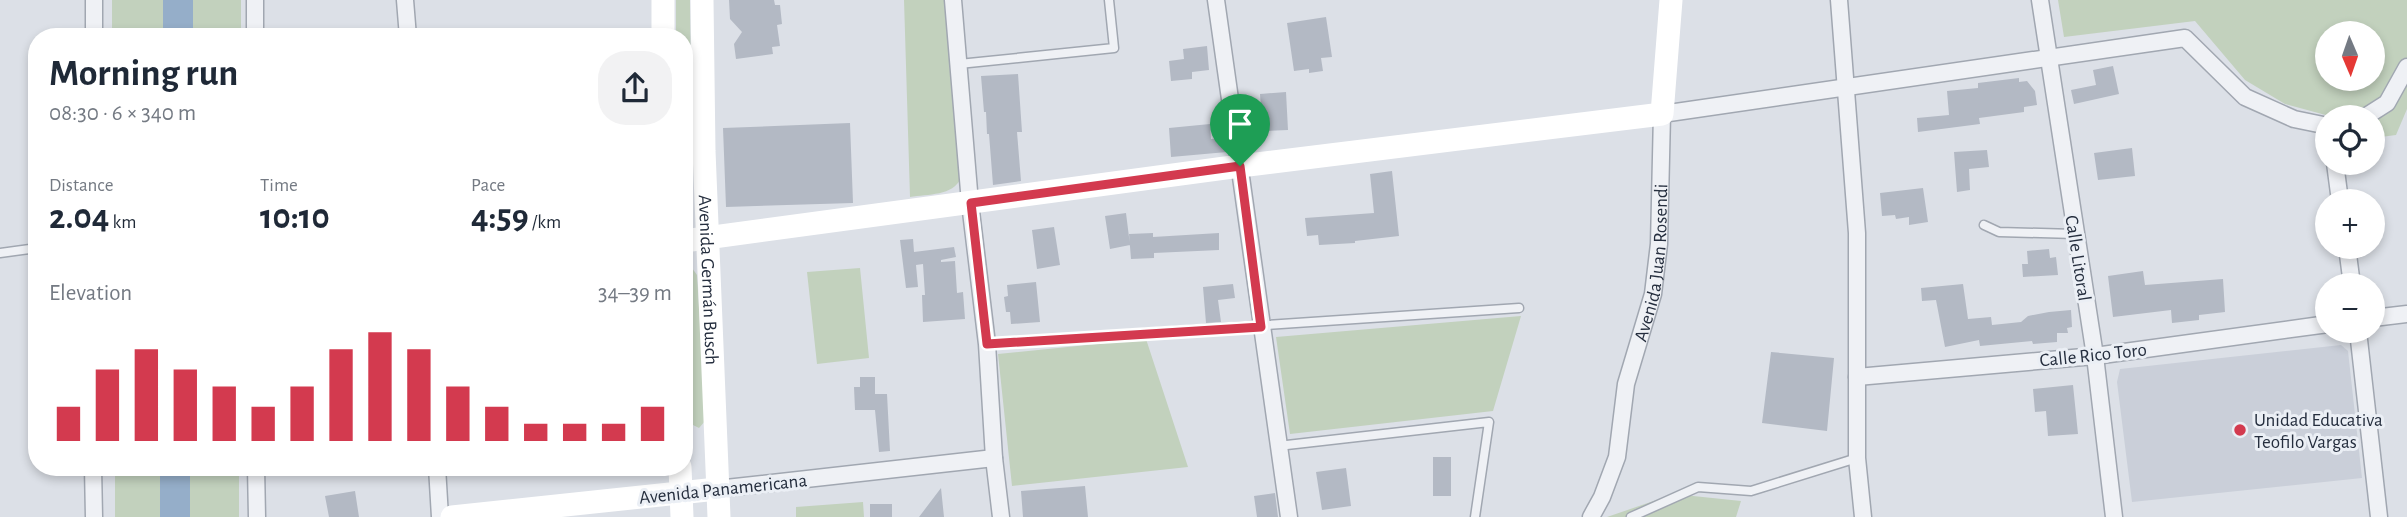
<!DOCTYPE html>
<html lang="en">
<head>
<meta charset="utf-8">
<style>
  body { margin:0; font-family:"Alegreya Sans",sans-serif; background:#f2f2f3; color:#1f2937; height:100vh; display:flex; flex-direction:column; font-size:26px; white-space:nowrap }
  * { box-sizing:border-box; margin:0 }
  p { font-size:23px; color:#747a83 }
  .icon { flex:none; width:38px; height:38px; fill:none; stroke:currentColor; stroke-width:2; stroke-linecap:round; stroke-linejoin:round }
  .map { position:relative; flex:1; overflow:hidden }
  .panel { position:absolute; left:28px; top:28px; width:665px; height:448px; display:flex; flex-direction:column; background:#fff; border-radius:28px; box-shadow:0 4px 10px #0003 }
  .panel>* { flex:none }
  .needle { width:46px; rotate:178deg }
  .fabs { position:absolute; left:2315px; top:21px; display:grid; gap:14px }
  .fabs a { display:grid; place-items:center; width:70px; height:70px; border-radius:50%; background:#fff; box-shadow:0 4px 10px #0003; font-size:35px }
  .pin { position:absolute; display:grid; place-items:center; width:60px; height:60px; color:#fff; margin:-72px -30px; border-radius:50% 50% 50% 0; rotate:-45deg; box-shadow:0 0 7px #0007 }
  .pin .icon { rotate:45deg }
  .round { display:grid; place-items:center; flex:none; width:74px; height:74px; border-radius:28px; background:#f2f2f3 }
  .summary { display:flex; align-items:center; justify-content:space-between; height:119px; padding:0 21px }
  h1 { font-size:38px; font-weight:700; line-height:52px }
  .metrics { display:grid; grid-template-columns:repeat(3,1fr); gap:10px; height:119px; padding:7px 21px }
  .metrics div { display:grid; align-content:center }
  .metrics b { font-size:35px; font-weight:700 }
  .metrics small { font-size:19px; font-weight:400 }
  .metrics p { font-size:19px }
  .chart { height:196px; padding:14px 21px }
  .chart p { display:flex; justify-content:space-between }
  .chart svg { width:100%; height:126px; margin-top:7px; stroke:#d33a4f; stroke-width:6 }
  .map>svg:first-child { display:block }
  .built { fill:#cacfd9 }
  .green { fill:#c2d1bd; fill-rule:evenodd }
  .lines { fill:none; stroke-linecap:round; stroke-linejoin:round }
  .river { stroke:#95aec9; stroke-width:30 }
  .building { fill:#b3b9c4 }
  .service-casing { stroke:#a1a7b1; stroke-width:11 }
  .minor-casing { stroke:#a1a7b1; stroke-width:19 }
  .service { stroke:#eff1f5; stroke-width:8 }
  .minor { stroke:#eff1f5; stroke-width:16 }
  .secondary { stroke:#fff; stroke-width:23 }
  .route-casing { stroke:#fff; stroke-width:14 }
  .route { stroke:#d33a4f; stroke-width:9 }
  .poi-dot { fill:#d33a4f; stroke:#ebeff5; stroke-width:2.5 }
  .labels { text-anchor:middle; stroke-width:6; stroke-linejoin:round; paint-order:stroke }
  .street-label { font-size:19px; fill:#252e3e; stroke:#ebeff5 }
  .poi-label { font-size:19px; fill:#252e3e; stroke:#ebeff5; text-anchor:start }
</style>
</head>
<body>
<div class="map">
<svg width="2407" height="517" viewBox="0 0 2407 517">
  <rect width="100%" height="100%" fill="#dce0e7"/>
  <path class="built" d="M2341 345 2348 351 2362 478 2132 502 2117 382 2120 369Z"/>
  <path class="green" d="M112 0H241V37H112Z
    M676 0H690L691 107 684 114V37H676Z
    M904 0H947L961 178C953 196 928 194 910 197Z
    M2058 0H2407V109L2396 135 2373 138V117H2333L2285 104 2245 80 2195 21 2064 37ZM2328 33H2373V79H2328Z
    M688 267 692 268 697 275 706 420 699 428 693 425 692 421 684 307V269Z
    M860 268 869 358 817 364 807 272Z
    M1521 316 1493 411 1290 434 1276 337Z
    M1146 339 1188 467 1012 486 998 354Z
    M115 467H239V517H115Z
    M1674 494 1741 501 1736 517H1607Z
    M863 502 864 517H796V507Z"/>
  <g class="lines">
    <path class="river" d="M178 37V0
      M175 517V467"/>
  </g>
  <path class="building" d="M729 0H774L775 5H780L782 24 777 25 780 46 772 47 773 54 736 59 734 44 742 32 730 19Z
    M1326 17 1332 57 1321 58 1323 71 1309 73V69L1294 71 1287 23Z
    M1207 46 1209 70 1192 72V79L1171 81 1169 61 1184 59 1183 49Z
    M2113 66 2119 94 2074 104 2071 90 2096 85 2093 70Z
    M1018 74 1022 132H1017L1021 181 993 185 989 134H987L986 112H984L981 76Z
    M2019 78V82L2027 81 2035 91 2037 105 2024 107V112L1979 118 1980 124 1918 132 1917 118 1949 115 1947 91 1978 88V83Z
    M1286 92 1288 130 1263 131 1260 94Z
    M850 123 853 203 726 207 723 128Z
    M1210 124 1211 139 1225 138 1227 152 1171 157 1169 128Z
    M2132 148 2135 176 2098 180 2094 153Z
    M1987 150 1989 167 1969 169 1970 190 1957 192 1954 152Z
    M1392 171 1399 236 1355 241V243L1319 245 1318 235 1307 236 1305 218 1374 213 1370 174Z
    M1923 188 1928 222 1909 225V217L1896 219 1895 215 1882 216 1880 193Z
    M1126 213 1130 245 1110 249 1105 216Z
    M1054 227 1060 265 1037 269 1032 230Z
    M1153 233V237L1219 233V250L1154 253V258L1131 259 1129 234Z
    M913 239 914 252 954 247 956 257 941 260V262L955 261 957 293 963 292 965 319 923 322 922 295H925L923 264 916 265 918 287 906 288 900 240Z
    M2049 249 2050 258 2056 257 2058 275 2023 277 2022 264H2028L2027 251Z
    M2143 271 2145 285 2223 279 2225 312 2199 315V320L2172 323 2171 310 2113 317 2108 276Z
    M1036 282 1040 322 1011 324 1010 312H1006L1004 297 1008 296 1007 285Z
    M1233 284 1235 298 1218 300 1221 322 1206 323 1203 287Z
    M1963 284 1968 319 1991 317 1992 325 2021 322 2028 316 2049 312 2071 310 2072 327 2067 328 2068 333H2057V342L2033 344 2032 341 1980 346 1979 340 1945 347 1936 300 1922 301 1921 288Z
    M1771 352 1834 358 1827 431 1762 423Z
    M860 377H875V394H887L890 451 879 452 875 410H855L854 387H860Z
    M2073 385 2078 434 2048 436 2046 411 2035 412 2033 389Z
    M1433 457H1451V496H1433Z
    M1346 468 1351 506 1322 510 1316 472Z
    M1085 486 1088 517H1023L1021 491Z
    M941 488 944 517H919Z
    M355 491 359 517H329L325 496Z
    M1275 493 1278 517H1257L1254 496Z
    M870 504H892V517H870Z"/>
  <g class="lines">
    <defs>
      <path id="service" d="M959 64 1114 48 1109 0
        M1984 225 1999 232 2075 234
        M0 253 37 248
        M987 344 1519 308
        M1278 446 1489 422 1475 517
        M1631 517 1698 487 1751 491 1857 458"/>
      <g id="minor">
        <path d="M405 0 408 37"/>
        <path d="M953 0 970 203 987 344 994 458 1001 517"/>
        <path d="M1216 0 1289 517"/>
        <path d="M1839 0 1857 233V458L1863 517"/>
        <path d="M2040 0 2095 356 2114 517"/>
        <path d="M94 37V0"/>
        <path d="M255 37V0"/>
        <path d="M2365 117 2387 103 2407 67"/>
        <path d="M684 154 704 151"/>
        <path d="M2335 163 2340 201"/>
        <path d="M2347 247 2352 285"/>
        <path d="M2373 318 2407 314"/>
        <path d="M2358 331 2379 517"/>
        <path d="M1857 377 2095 356 2328 324"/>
        <path d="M93 467 94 517"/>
        <path d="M256 467 257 517"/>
        <path d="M437 467 440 517"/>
        <path d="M717 489 994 458"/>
        <path id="s1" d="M1591 517 1602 497 1617 457 1626 384 1653 294 1659 244 1662 114 2185 38 2245 97 2294 119 2328 126"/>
      </g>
    </defs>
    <use href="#service" class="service-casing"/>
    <use href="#minor" class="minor-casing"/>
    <use href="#service" class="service"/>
    <use href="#minor" class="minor"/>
    <g class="secondary">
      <path d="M663 0V37"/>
      <path id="s2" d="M702 0 704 151 719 517"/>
      <path d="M684 241 1240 166 1662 114 1671 0"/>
      <path d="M680 467 682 517"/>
      <path d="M452 517 717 489"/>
    </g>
  </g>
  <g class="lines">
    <defs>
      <path id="route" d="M1240 166 1261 327 987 344 971 203Z"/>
    </defs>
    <use href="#route" class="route-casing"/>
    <use href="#route" class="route"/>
  </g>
  <circle class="poi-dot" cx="2240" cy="430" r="7"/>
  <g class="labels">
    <g class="street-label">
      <text transform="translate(2079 258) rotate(81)" y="7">Calle Litoral</text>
      <text dy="7" stroke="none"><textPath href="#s1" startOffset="264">Avenida Juan Rosendi</textPath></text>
      <text dy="7" stroke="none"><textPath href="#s2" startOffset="280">Avenida Germán Busch</textPath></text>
      <text transform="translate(2093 354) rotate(-6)" y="7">Calle Rico Toro</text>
      <text transform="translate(723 488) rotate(-6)" y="7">Avenida Panamericana</text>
    </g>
    <g class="poi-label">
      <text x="2254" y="426">Unidad Educativa<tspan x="2254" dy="22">Teofilo Vargas</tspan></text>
    </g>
  </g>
</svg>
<div class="fabs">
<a><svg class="needle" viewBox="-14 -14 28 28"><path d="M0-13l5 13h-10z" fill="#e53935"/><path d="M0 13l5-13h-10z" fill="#747a83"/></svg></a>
<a><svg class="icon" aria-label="locate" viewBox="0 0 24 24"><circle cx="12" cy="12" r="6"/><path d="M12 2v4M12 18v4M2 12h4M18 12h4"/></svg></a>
<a>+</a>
<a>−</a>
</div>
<div class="pin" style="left:1240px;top:166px;background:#1e9e55"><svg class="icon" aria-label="arrive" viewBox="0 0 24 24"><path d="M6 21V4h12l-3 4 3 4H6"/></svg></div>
<section class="panel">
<div class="summary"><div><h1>Morning run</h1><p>08:30 · 6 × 340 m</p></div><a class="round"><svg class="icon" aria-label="share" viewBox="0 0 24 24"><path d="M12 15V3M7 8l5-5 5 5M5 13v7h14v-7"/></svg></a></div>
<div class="metrics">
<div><p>Distance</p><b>2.04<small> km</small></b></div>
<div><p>Time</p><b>10:10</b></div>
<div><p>Pace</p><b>4:59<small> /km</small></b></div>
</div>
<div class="chart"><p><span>Elevation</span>34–39 m</p>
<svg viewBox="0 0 160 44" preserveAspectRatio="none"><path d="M5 44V32M15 44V19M25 44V12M35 44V19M45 44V25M55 44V32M65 44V25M75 44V12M85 44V6M95 44V12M105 44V25M115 44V32M125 44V38M135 44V38M145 44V38M155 44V32"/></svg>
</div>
</section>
</div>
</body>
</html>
